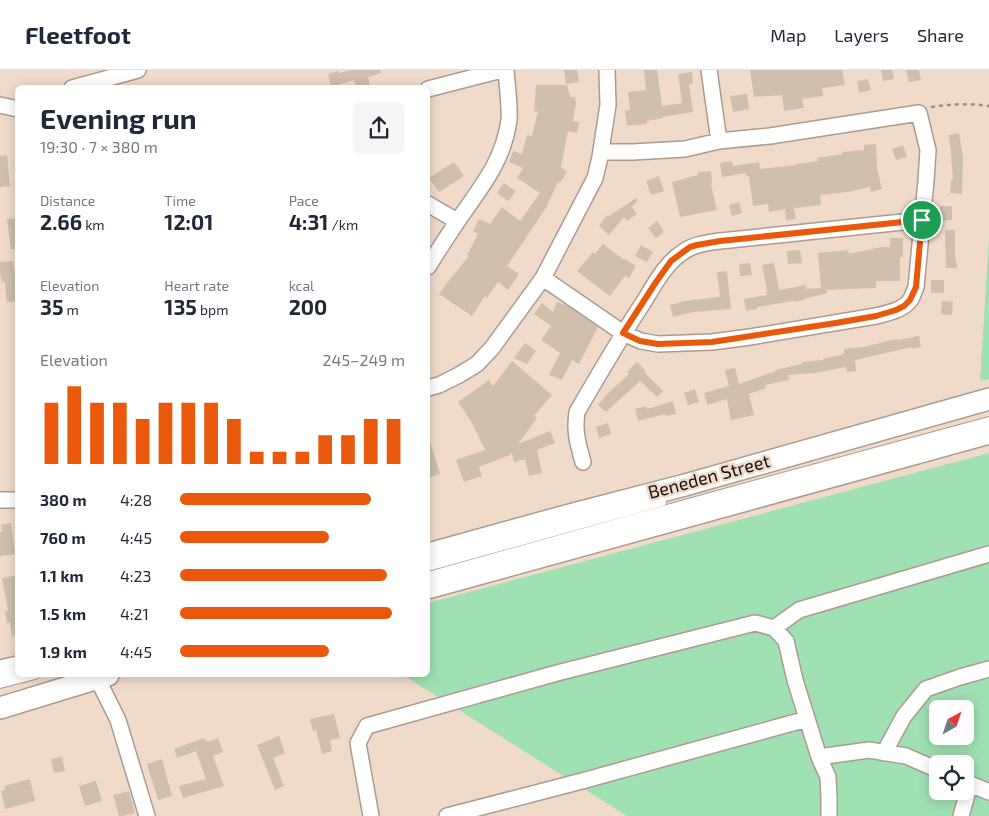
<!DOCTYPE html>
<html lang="en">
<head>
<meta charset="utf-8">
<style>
  body { margin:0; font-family:"Exo 2",sans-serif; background:#f6f6f7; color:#1f2937; height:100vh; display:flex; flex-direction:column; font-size:19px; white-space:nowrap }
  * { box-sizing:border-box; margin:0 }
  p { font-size:16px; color:#747a83 }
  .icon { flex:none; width:28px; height:28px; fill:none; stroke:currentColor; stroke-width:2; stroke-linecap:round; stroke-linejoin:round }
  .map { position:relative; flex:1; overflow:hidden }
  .panel { position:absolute; left:15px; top:15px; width:415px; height:592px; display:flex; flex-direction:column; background:#fff; border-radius:8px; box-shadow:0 2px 12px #0003 }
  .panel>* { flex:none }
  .needle { width:32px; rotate:40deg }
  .tools { position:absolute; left:929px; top:630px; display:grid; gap:10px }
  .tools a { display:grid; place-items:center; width:45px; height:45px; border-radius:8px; background:#fff; box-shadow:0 2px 12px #0003; font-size:25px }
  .pin { position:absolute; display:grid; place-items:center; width:42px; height:42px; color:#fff; margin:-21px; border:2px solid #fff; border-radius:50%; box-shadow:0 1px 5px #0007 }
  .round { display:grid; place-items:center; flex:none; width:52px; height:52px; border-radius:8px; background:#f6f6f7 }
  .headline { display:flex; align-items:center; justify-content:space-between; height:85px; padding:0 25px }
  h1 { font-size:28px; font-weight:700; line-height:38px }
  .figures { display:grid; grid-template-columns:repeat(3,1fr); gap:8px; height:85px; padding:5px 25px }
  .figures div { display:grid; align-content:center }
  .figures b { font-size:21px; font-weight:700 }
  .figures small { font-size:14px; font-weight:400 }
  .figures p { font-size:14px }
  .chart { height:140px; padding:10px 25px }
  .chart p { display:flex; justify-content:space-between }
  .chart svg { width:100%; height:90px; margin-top:5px; stroke:#ea580c; stroke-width:6 }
  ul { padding:0 25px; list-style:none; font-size:16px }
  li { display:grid; grid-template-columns:80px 60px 1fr; align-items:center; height:38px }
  li i { height:12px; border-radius:6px; background:#ea580c }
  header { display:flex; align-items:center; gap:30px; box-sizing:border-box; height:70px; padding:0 25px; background:#fff; border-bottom:1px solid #e0e1e3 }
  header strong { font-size:24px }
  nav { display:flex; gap:28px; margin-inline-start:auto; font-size:18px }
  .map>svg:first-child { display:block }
  .green { fill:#9fe1b2; fill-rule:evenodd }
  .building { fill:#cfbfac }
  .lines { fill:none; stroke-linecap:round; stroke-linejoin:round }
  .lane-casing { stroke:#af9b8c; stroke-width:10 }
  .street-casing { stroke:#af9b8c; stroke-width:18 }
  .secondary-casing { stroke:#af9b8c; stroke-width:24 }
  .path { stroke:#9f8f83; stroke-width:2.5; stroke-dasharray:4 4; stroke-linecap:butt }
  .lane { stroke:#fff; stroke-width:8 }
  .street { stroke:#fff; stroke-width:15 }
  .secondary { stroke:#fff; stroke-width:21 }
  .route-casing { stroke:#fff; stroke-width:10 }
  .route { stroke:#ea580c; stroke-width:6 }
  .labels { text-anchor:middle; stroke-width:5; stroke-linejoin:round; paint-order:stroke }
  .street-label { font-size:18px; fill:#150e09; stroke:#f0dbcb }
</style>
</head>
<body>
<header>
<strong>Fleetfoot</strong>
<nav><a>Map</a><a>Layers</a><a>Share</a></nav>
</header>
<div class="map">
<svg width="989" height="746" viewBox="0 0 989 746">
  <rect width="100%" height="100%" fill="#f0dbcb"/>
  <path class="green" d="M989 167V309L980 311Z
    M989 383V746H627L403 605H428V533ZM938 639H965V666H938ZM938 694H965V721H938Z"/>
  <path class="building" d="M352 0H380L381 3 368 7 371 18H356L354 10 331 17 328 4 338 1 339 3Z
    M564 0H577L579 12 566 14Z
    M644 0H657L662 36 682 33 678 4 692 2 693 14H689L693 42 663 47V48L647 51V54L627 56 625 41 630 40 628 22 646 20Z
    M750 0H842L845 15 822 18 823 26 802 29 804 38 784 41 782 25 754 27Z
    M881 0H892L894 9 883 11Z
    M906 0H919L921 10 909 12Z
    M868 9 871 20 859 23 857 11Z
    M536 15H567L570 27H575L576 34 573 51 579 52 577 63 568 61 561 97 567 102 560 113 558 112 546 138 507 196 519 204 508 220 498 212 487 228 485 226 472 246 439 224 447 213 469 186 467 185 478 164 473 161 479 149 490 154 502 137 520 151 540 123 517 108 523 98 509 92 513 81 522 84 527 65 532 66 538 41 534 42Z
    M747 24 749 39 733 42 730 26Z
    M959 63 963 87 962 124 950 123 951 110H953L951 83 949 65Z
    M876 74 877 98 882 119 871 122 870 117 848 122 820 125 821 135 794 138 796 149 786 150 785 139 769 142 768 134 753 136 749 106H746V103L722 107 720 93 732 91 733 96 759 92 760 99 797 95V94L818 91 817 88 843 84 842 82 864 80V75Z
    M903 75 907 87 896 90 892 79Z
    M7 85 10 116 0 117V86Z
    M454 92 464 106 439 122 429 108Z
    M711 101 712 113 711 114 717 140 680 147 672 112 698 105V102Z
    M659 106 664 121 651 125 646 111Z
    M504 113 516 121 508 131 497 123Z
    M636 128 638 130 632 137 637 144 627 151 624 147 609 165 599 156 607 145 609 146Z
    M739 132 742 143 732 146 729 135Z
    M940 136H952V150L941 151Z
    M17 148 18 179H11L7 149Z
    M657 151 663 159V163L656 168 648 158Z
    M945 160H955V185L957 198H946Z
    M890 168H903V187H900V211H876V218L826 220 827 223 804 229V230L793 232V231L757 237V239L746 241 744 229 767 225 766 222 767 221 762 195 774 193 779 220 806 215V219L821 218 818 183 848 180 849 184 881 177H890Z
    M603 174 624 190 625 189 636 196 629 208 625 206 610 226 590 211 577 201 593 182 595 184Z
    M641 175 653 182 647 192 635 186Z
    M800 180 802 193 788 194 787 181Z
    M13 191 16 212 18 231 7 232 5 212 2 213 0 203V192Z
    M750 193 752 205 740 206 739 194Z
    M727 201 731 239 693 242 673 247 670 235 685 231 720 227 717 202Z
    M931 210H944V223H931Z
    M942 231 953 232 952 245 941 244Z
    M557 232 568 236 598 257 579 294 572 290 562 310 549 305 560 283 541 270 551 256 534 244 542 233 553 242Z
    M919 266 921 277 912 279V277L855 290 856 301 847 302 846 297 814 303 788 305 789 310 765 315 766 318 749 324 754 345 731 350 727 329 707 335 704 323 729 316 725 300 735 298 739 314 776 301 775 300 802 294V292L823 290V289L844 284V279L863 277 897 269 898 270Z
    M525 273 536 281 527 294 514 288Z
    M512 291 552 325 534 346 537 348 518 374 550 361 555 373 537 380 542 403 529 406 525 389 514 392 512 383 510 385 479 397 482 406 464 412 456 390 485 380 471 351 458 332 489 310 493 316Z
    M637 292 646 301 644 302 663 321 657 327 640 311 606 342 598 335 608 323 629 304 627 302Z
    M695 319 699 332 688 335 684 323Z
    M673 331 676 344 665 346V344L638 351 635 339 646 336 647 339Z
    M608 353 611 364 599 368 596 357Z
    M428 371H430L440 404 428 408Z
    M11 453 15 484 0 486V462H2L1 455Z
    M18 505V565L12 566 10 552 7 553 5 541H8L2 508Z
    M334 644 340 668 330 670 332 681 322 684 316 660 313 661 310 649Z
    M279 666 285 683 273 688 284 716 275 720 257 675Z
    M204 668 206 671 207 670 208 672 218 668 223 682 213 686 224 716 183 728 179 716 206 709 196 681 177 688 174 679Z
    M62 687 65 701 54 703 51 689Z
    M162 689 172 726 158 730 147 694Z
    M30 709 35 731 5 739 1 721 5 720 4 716Z
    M96 711 102 731 85 736 79 716Z
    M129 721 135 743 123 746H119L113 725Z"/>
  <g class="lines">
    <defs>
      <path id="lane" d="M428 497 662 432
        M428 506 717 425 989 351
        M0 614 35 605"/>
      <path id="street" d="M709 0 719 71
        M72 18 138 0
        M428 19 502 0
        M0 35 18 39
        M428 134 433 137 457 151
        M428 197C437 182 447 167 457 152 480 118 503 93 509 50 510 37 507 14 506 0
        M543 208 623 263 641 271 658 274 712 272 750 267 876 246C888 243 904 240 911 229 913 226 914 221 916 217L926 111 928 80 919 43 770 66 719 71 685 79 633 82H601
        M428 318 439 315 459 305 477 294 492 278 543 208 595 108 600 87 608 35 607 0
        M583 392C578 374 574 362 577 342 599 304 621 266 645 230 655 213 666 193 683 182 694 174 707 173 720 171L922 150
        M0 430H18
        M774 558 799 540 989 484
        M97 608 118 650 147 746
        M884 683 904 646 926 619 960 607 989 599
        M819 687 869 680 906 686 938 700
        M965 712 989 722
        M371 746 358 673 367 656 557 603 755 553 774 558 786 571 795 610 819 687 828 707 829 727V746
        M447 746 582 711 807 649
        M961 746 970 714"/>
      <path id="secondary" d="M428 484 573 444 685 415 989 329
        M428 518 989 363
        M0 601 18 597
        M0 638 108 605"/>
    </defs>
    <use href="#lane" class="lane-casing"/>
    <use href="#street" class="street-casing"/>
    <use href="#secondary" class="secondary-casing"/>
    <path class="path" d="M931 37C950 34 969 33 989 36"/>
    <use href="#lane" class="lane"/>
    <use href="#street" class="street"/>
    <use href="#secondary" class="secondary"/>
  </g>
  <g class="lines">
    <defs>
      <path id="route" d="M922 150 916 217 910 230 904 236 896 240 876 246 836 253 712 272 658 274 640 271 623 263 656 212 671 191 690 177 697 175 720 171Z"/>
    </defs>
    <use href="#route" class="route-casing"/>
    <use href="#route" class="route"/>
  </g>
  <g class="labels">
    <g class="street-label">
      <text transform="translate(709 407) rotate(-15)" y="6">Beneden Street</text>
    </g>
  </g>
</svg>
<div class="tools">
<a><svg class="needle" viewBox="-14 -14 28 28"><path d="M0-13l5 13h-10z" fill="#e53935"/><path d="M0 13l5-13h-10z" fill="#747a83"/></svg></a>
<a><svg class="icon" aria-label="locate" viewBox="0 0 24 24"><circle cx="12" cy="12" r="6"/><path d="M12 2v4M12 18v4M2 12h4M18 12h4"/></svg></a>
</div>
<div class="pin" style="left:922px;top:150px;background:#1e9e55"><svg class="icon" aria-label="arrive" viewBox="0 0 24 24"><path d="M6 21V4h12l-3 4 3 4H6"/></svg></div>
<section class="panel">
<div class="headline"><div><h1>Evening run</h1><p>19:30 · 7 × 380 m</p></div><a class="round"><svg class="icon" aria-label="share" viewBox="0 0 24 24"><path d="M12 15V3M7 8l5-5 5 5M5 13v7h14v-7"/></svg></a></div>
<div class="figures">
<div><p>Distance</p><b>2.66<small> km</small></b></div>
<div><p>Time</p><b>12:01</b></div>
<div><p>Pace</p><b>4:31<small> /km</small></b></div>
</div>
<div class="figures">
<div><p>Elevation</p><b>35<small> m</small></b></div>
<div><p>Heart rate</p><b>135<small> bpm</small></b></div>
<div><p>kcal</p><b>200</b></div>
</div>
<div class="chart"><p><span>Elevation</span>245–249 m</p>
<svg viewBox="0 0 160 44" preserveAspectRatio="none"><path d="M5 44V14M15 44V6M25 44V14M35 44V14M45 44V22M55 44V14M65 44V14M75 44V14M85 44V22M95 44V38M105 44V38M115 44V38M125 44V30M135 44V30M145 44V22M155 44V22"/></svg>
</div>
<ul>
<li><b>380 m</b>4:28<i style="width:85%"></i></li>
<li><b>760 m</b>4:45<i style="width:66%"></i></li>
<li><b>1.1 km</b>4:23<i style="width:92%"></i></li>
<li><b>1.5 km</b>4:21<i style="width:94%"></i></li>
<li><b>1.9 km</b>4:45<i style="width:66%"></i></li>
</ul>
</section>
</div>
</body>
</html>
